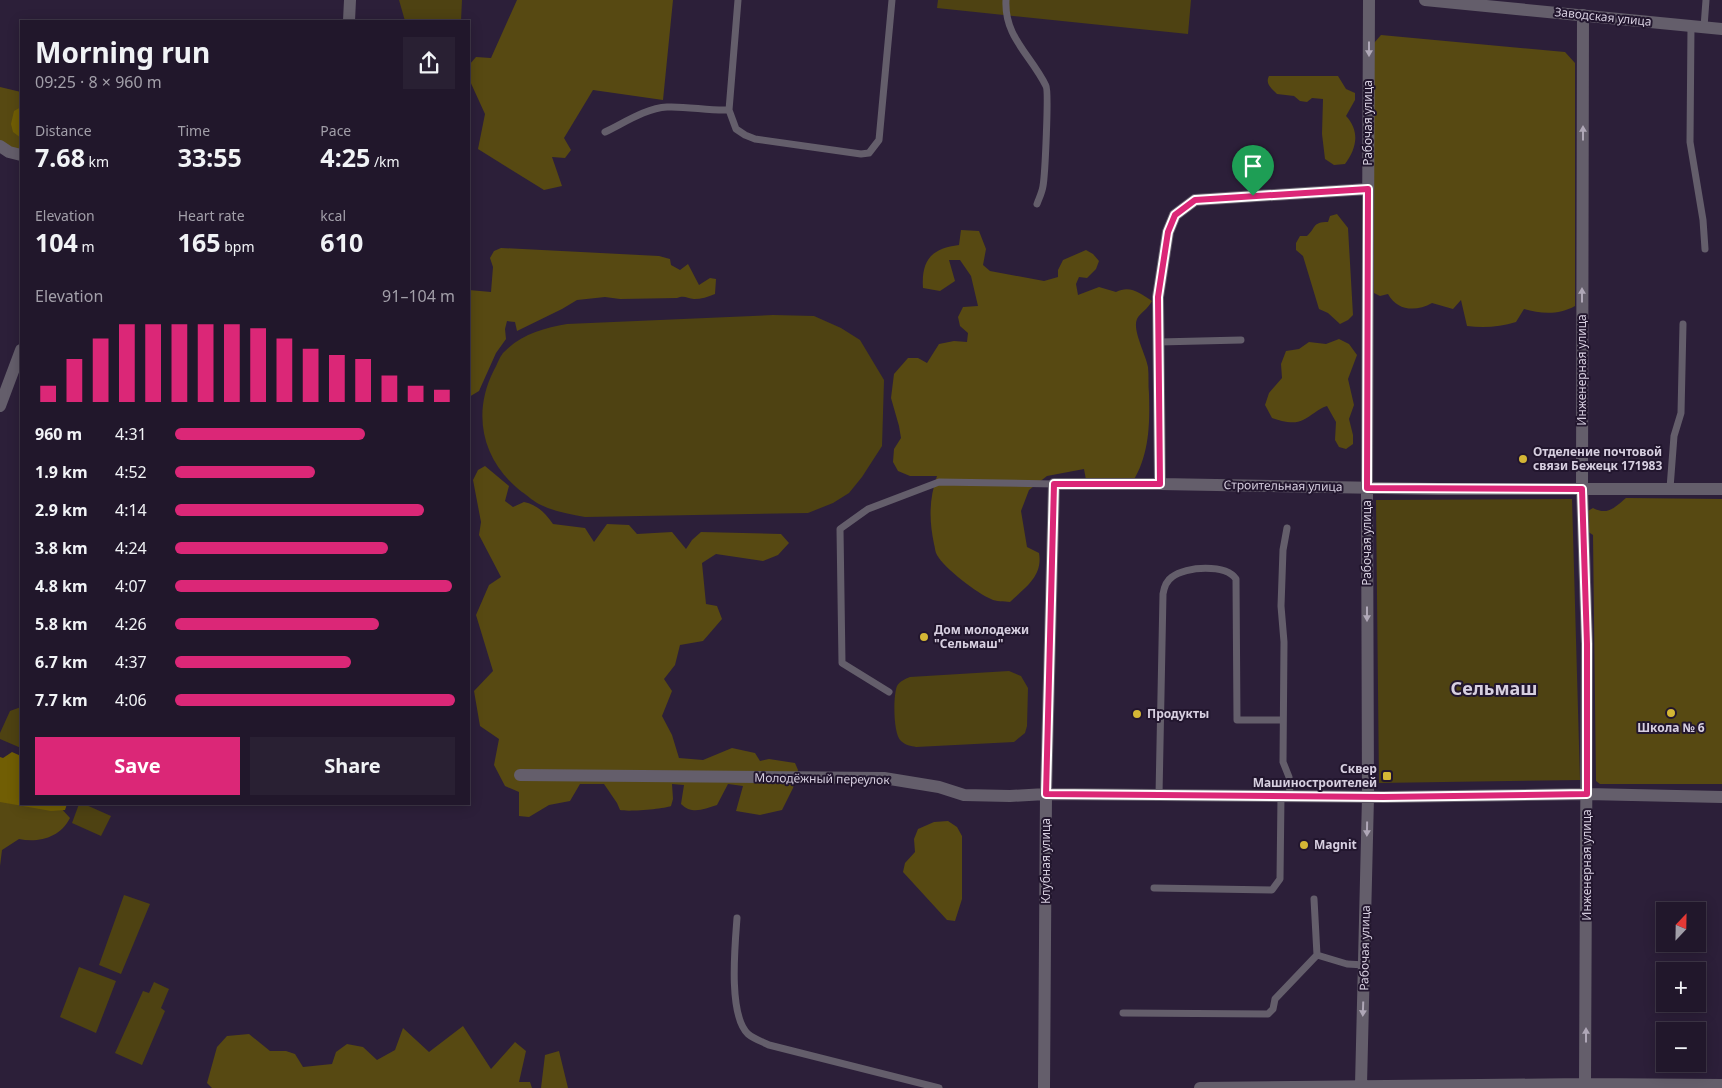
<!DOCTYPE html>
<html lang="en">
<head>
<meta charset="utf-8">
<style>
  body { margin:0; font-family:"Noto Sans",sans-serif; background:#292033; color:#f1f3f6; height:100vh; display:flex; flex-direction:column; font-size:19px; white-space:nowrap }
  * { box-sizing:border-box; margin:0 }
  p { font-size:16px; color:#a29fa9 }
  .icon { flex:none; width:28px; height:28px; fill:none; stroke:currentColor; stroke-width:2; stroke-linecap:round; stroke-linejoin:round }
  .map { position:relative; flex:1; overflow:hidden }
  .sheet { position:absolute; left:20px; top:20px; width:450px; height:785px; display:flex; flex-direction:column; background:#21172b; border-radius:0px; box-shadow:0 2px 12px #0003,0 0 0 1px #3e3647 }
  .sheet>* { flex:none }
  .needle { width:32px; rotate:22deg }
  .buttons { position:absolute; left:1656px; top:902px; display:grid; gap:10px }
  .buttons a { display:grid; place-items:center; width:50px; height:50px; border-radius:0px; background:#21172b; box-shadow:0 2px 12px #0003,0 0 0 1px #3e3647; font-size:25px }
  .pin { position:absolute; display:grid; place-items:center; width:42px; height:42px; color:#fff; margin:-51px -21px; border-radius:50% 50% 50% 0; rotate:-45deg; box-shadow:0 0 5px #0007 }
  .pin .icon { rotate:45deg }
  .round { display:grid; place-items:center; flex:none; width:52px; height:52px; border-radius:0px; background:#292033 }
  .headline { display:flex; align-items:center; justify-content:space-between; height:85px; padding:0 15px }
  h1 { font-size:28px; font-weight:700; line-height:38px }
  .figures { display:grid; grid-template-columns:repeat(3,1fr); gap:8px; height:85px; padding:5px 15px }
  .figures div { display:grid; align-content:center }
  .figures b { font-size:25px; font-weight:700 }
  .figures small { font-size:14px; font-weight:400 }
  .figures p { font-size:14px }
  .chart { height:140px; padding:10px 15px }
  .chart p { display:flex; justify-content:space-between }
  .chart svg { width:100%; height:90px; margin-top:5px; stroke:#db2777; stroke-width:6 }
  .cta { display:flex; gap:10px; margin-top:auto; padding:10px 15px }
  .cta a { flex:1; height:58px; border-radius:0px; background:#db2777; color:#fff; font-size:20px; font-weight:700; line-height:58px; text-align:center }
  .cta a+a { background:#292033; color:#f1f3f6 }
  ul { padding:0 15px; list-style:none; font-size:16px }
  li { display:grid; grid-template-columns:80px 60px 1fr; align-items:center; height:38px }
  li i { height:12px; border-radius:6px; background:#db2777 }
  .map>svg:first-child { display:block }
  .green { fill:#4e4212 }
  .forest { fill:#574912 }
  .water { fill:#715e04 }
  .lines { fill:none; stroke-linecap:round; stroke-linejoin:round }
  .service { stroke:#645e6b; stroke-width:7 }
  .minor { stroke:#645e6b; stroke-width:12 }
  .tertiary { stroke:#645e6b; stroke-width:12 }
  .oneway { fill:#afa7b7 }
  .route-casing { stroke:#fff; stroke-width:10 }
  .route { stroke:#db2777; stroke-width:6 }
  .poi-dot { fill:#d4b635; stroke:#22162e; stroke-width:2 }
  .labels { text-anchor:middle; stroke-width:4; stroke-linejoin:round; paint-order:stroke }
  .street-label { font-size:12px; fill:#d7cfe0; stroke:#22162e }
  .poi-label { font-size:12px; font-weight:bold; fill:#d7cfe0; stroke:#22162e; text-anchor:start }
  .district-label { font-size:18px; font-weight:bold; fill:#d7cfe0; stroke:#22162e }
</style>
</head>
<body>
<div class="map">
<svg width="1722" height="1088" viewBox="0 0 1722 1088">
  <rect width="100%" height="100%" fill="#2c1f39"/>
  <path class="green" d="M399 0H462L461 21H405Z
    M938 0H1191L1188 34 937 8Z
    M773 315 814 316 841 328 860 340 884 380 882 446 862 477 849 493 833 503 808 513 585 517C570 514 555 512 541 505 534 502 528 496 522 492 483 462 471 415 494 370 497 365 499 358 503 353 520 335 543 328 567 324Z
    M1572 499 1580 780 1379 783 1376 500Z
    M1009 671 1021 676 1028 688 1027 726 1025 733 1014 742 916 747C911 746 905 745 901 741 893 734 893 696 897 686 900 681 905 679 910 677Z
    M21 707V748L0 739V733L10 711Z
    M79 804H84L111 816 101 836 72 823Z
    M124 895 150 904 121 974 99 965Z
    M79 967 116 981 96 1033 60 1017Z
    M154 982 169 989 161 1008 165 1011 142 1065 115 1053 143 991 149 993Z"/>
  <path class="forest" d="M517 0H673L663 100 593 90 564 138 571 150 565 158 552 157 562 186 544 190 478 149 485 114 469 79V65L476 57 491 58Z
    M1381 35 1565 52 1575 63V306C1559 315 1541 314 1524 309L1516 322C1500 327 1484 328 1467 326L1461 300 1453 309 1432 303C1416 312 1397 311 1388 294L1380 296 1374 293V43Z
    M1269 76H1338L1346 89 1355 93V100L1346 116C1360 131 1357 148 1345 164L1334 165 1325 159 1322 134 1323 99 1312 98 1307 102 1300 101 1294 96 1277 94C1271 88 1265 84 1269 76Z
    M0 87 21 92V148L9 155 0 152Z
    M1337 214 1348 228 1353 315 1348 320 1340 324 1328 313 1319 309 1303 256 1296 250V243L1300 236H1307C1316 228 1312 222 1328 222L1330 216Z
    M961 230 979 231 986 249 983 265 990 271 1044 281 1058 277V270L1063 260 1086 250 1093 254 1099 261 1096 269 1087 278 1079 277 1076 284 1078 295 1099 287 1116 292C1130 285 1140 293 1152 301 1148 309 1140 313 1137 319 1132 330 1146 355 1148 367 1149 376 1148 385 1149 394 1150 427 1149 458 1130 486L1086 480 1084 469 1047 476 1029 490 1021 511 1027 547 1039 553C1043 576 1026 587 1010 602 1004 601 996 602 991 599 978 594 944 568 937 555 935 552 935 547 934 544 929 520 929 499 937 476H910L898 471 893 462 894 449 901 438 899 426 891 398 894 374 908 358H918L927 363 939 344 954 341 967 342 968 333 960 326 958 317 963 307 978 306 971 276 960 260H949L955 281 940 291 923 288C921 260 932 248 959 245Z
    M501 248 659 256 670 259 671 265 680 270 688 264 699 285 710 278 716 279 715 294C708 297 701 299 694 299 687 298 684 295 677 298L620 299 605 297 577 300 562 309 517 331 515 322 507 321 505 329 506 339 496 353 479 391 469 397V290L491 292 493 267 490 258 494 251Z
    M1339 339 1349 344 1357 355 1348 379 1354 405 1349 419 1353 435V444L1346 449 1339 447 1335 440 1336 422 1327 406C1317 409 1312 416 1303 420 1294 425 1281 421 1272 418L1265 405 1269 393 1282 378 1281 364 1286 351 1299 349 1309 342 1326 344Z
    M485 466 509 486 505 501 513 507 524 502C538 505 545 513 553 524L585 528 594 542 607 524 629 525 637 534 672 532 686 549 692 540 701 532 781 534 789 543 778 555 763 561 716 554 702 563 706 604 717 606 722 619 703 641 680 645 675 665 664 679 672 691 662 716 672 735 679 758 703 760 732 748 755 753 760 761 769 759 795 763 798 770 793 788 782 810 760 815 736 811 743 786 728 784 717 805C704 809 692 815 681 804L684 785 672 784 673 799 671 806C664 809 628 812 620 810L617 803 604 784H580L570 801 549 805 529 817 519 816V792L505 786 494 765 499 739 480 726 474 691 493 671 476 615 489 585 501 577 479 535 481 522 473 480 478 470Z
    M1626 498 1722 499V784H1600L1596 781 1593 535 1587 531 1586 512 1593 508C1608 516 1615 507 1626 498Z
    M0 788 21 804 59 806 70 818C60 838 38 843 19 839L2 850 0 866Z
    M948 821 957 827 962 836V899L955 921 947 920 903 872 905 863 915 852 914 839 918 829 934 822Z
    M463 1026 491 1069 515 1042 526 1051 519 1082H530L532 1088H212L207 1083 217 1047 227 1036 249 1034 270 1051H286L295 1054 303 1067 332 1064 336 1052 347 1044 363 1047 377 1060 395 1050 403 1028 429 1052Z
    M559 1051 568 1088H541L545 1055Z"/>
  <path class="water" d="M21 107V138L13 132 11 124 14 111Z
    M12 752 21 756V804H67L65 810 51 811 0 802V757L3 758Z"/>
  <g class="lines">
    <path class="service" d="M738 0 729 110 736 129 745 135 755 139 861 154 869 153 879 140 892 0
      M1006 0C1004 37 1031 55 1046 86 1049 91 1045 175 1043 186 1042 193 1039 198 1037 204
      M1691 26 1690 142 1703 220 1705 249
      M1704 27 1706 0
      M605 132C624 123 646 108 667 107 687 106 709 111 729 110
      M1159 342 1241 340
      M1670 488 1674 436 1681 413 1683 324
      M1287 528 1283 550 1281 606 1284 642 1283 762 1289 777 1290 796
      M889 692 842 663 840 529 868 509 939 482 1054 484
      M1159 795 1163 594C1164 588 1166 581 1172 577 1186 566 1226 564 1236 579L1237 720H1282
      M1154 888 1272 890 1280 879 1281 796
      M1314 899 1317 955 1347 964 1365 965
      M737 918C735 945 728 1015 748 1034 754 1039 763 1042 769 1045L939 1088
      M1123 1013 1268 1014 1273 1009 1275 999 1317 955"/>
    <path class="minor" d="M1583 15 1582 489 1587 644 1585 1084
      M349 21 350 0
      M0 146 9 152 21 155
      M0 406 21 350
      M1160 484 1158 297 1168 232 1175 215 1195 200 1368 189
      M520 775 884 778 939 787 964 795 1010 796 1046 794 1386 797 1587 794 1722 797
      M1361 1085 1368 797 1367 488 1369 0
      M1044 1088 1046 794 1054 484H1160L1438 489H1722
      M1200 1088 1585 1084 1722 1085"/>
    <path class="tertiary" d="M1425 0 1722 29"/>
  </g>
  <defs><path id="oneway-solid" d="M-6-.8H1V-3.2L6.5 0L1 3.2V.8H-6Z" transform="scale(1.25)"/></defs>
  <g class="oneway">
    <use href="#oneway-solid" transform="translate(1369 49) rotate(90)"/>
    <use href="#oneway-solid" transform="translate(1583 133) rotate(-90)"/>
    <use href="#oneway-solid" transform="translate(1582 295) rotate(-90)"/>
    <use href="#oneway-solid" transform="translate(1367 614) rotate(90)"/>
    <use href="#oneway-solid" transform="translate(1367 829) rotate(91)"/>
    <use href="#oneway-solid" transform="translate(1363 1009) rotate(92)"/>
    <use href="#oneway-solid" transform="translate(1586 1035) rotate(-90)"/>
  </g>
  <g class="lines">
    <defs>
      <path id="route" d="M1368 189 1367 488 1582 489 1587 644V794L1383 797 1046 794 1054 484H1160L1158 297 1168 232 1175 215 1195 200Z"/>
    </defs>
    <use href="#route" class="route-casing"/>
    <use href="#route" class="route"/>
  </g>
  <g class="poi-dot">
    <circle cx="1523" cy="459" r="5"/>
    <circle cx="924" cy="637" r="5"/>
    <circle cx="1671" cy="713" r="5"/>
    <circle cx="1137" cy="714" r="5"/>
    <rect x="1382" y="771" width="10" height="10" rx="2.5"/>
    <circle cx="1304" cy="845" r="5"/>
  </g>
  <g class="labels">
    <g class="street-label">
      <text transform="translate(1603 17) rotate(6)" y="4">Заводская улица</text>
      <text transform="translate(1368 123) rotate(-90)" y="4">Рабочая улица</text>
      <text transform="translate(1582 370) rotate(-90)" y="4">Инженерная улица</text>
      <text transform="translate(1283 486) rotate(1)" y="4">Строительная улица</text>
      <text transform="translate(1367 543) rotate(-90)" y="4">Рабочая улица</text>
      <text transform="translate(822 779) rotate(1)" y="4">Молодёжный переулок</text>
      <text transform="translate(1046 861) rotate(-90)" y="4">Клубная улица</text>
      <text transform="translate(1587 865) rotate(-90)" y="4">Инженерная улица</text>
      <text transform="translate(1365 948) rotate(-89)" y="4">Рабочая улица</text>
    </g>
    <g class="poi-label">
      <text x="1533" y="456">Отделение почтовой<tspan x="1533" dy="14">связи Бежецк 171983</tspan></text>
      <text x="934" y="634">Дом молодежи<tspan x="934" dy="14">"Сельмаш"</tspan></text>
      <text x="1147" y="718">Продукты</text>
      <text x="1671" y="732" text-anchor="middle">Школа № 6</text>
      <text x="1377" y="773" text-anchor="end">Сквер<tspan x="1377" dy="14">Машиностроителей</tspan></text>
      <text x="1314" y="849">Magnit</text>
    </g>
    <g class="district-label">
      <text x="1494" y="695">Сельмаш</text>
    </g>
  </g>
</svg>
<div class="buttons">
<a><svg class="needle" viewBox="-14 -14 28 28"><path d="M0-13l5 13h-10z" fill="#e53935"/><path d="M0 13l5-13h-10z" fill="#a29fa9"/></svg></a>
<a>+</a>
<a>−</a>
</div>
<div class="pin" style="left:1253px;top:196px;background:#1e9e55"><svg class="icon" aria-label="arrive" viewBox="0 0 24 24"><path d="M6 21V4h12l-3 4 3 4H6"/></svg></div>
<section class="sheet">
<div class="headline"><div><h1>Morning run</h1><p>09:25 · 8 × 960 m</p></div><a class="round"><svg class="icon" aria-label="share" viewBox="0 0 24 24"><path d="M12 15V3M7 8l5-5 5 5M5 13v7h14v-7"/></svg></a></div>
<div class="figures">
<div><p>Distance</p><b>7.68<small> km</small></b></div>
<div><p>Time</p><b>33:55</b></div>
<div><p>Pace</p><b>4:25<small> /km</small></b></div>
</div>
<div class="figures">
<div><p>Elevation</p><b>104<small> m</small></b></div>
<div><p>Heart rate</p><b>165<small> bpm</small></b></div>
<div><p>kcal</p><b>610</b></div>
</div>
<div class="chart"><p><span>Elevation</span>91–104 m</p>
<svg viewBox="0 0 160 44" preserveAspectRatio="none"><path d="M5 44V36M15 44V23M25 44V13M35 44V6M45 44V6M55 44V6M65 44V6M75 44V6M85 44V8M95 44V13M105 44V18M115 44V21M125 44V23M135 44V31M145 44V36M155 44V38"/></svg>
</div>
<ul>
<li><b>960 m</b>4:31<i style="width:68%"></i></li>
<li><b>1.9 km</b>4:52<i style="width:50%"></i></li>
<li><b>2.9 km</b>4:14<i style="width:89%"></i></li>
<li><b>3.8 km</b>4:24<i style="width:76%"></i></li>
<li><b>4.8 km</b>4:07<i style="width:99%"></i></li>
<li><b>5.8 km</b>4:26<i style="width:73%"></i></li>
<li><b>6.7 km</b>4:37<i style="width:63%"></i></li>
<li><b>7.7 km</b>4:06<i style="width:100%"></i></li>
</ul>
<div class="cta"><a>Save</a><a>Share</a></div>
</section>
</div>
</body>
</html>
